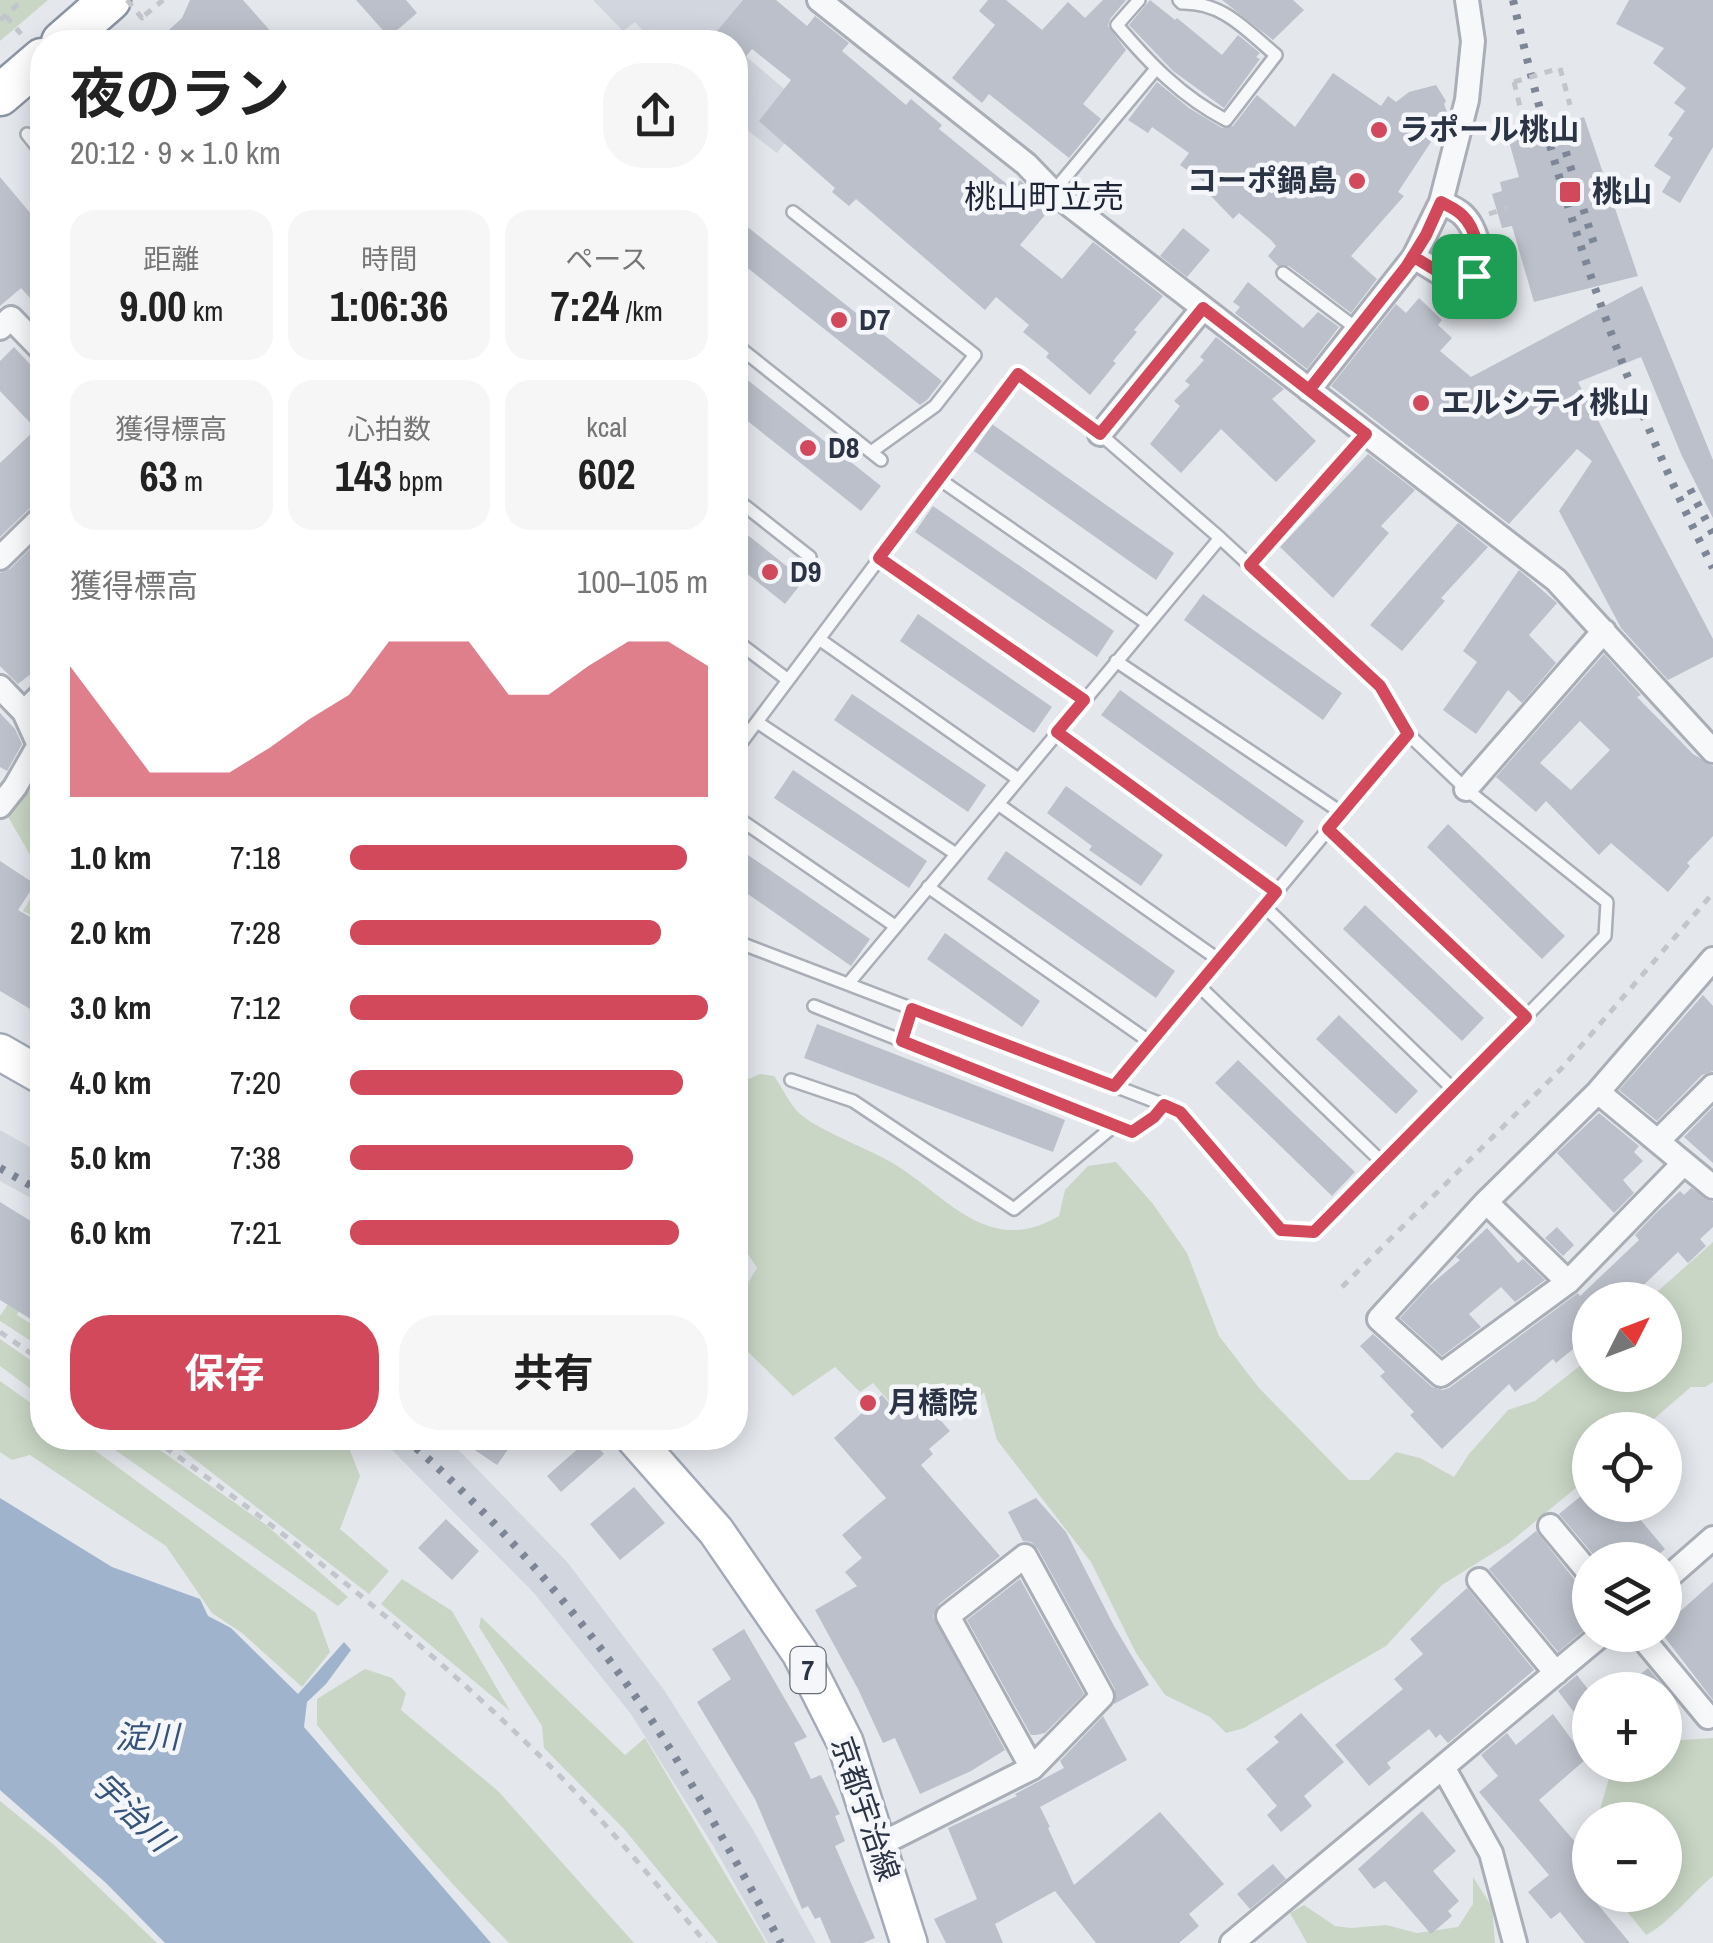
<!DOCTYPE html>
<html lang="ja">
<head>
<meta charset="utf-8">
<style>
  body { margin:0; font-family:"Archivo Narrow","Noto Sans JP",sans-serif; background:#f6f6f6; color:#222; height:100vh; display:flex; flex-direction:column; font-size:38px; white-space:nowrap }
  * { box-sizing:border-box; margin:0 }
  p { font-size:32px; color:#767676 }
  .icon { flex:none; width:55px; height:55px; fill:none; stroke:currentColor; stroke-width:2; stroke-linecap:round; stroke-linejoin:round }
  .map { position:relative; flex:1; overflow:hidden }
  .panel { position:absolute; left:30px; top:30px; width:718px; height:1420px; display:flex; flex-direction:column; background:#fff; border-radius:40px; box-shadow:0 5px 25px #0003 }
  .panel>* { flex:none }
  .needle { width:65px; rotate:48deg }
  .controls { position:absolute; left:1572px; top:1282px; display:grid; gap:20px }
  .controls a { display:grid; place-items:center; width:110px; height:110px; border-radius:50%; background:#fff; box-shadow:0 5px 25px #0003; font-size:50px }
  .pin { position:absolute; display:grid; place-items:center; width:85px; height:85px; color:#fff; margin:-42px; border-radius:20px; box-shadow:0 5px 15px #0006 }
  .round { display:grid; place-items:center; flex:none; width:105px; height:105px; border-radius:40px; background:#f6f6f6 }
  .summary { display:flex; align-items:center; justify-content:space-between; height:170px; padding:0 40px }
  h1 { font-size:55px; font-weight:700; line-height:75px }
  .stats { display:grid; grid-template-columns:repeat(3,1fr); gap:15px; height:170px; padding:10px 40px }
  .stats div { display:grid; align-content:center; border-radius:25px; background:#f6f6f6; text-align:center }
  .stats b { font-size:42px; font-weight:700 }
  .stats small { font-size:28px; font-weight:400 }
  .stats p { font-size:28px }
  .chart { height:280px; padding:20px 40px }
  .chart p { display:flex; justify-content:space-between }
  .chart svg { width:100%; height:180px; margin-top:10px; fill:#d1495b; opacity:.7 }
  .cta { display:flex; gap:20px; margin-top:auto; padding:20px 40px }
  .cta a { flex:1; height:115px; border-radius:40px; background:#d1495b; color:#fff; font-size:40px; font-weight:700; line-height:115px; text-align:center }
  .cta a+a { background:#f6f6f6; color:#222 }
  ul { padding:0 40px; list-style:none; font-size:32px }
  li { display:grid; grid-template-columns:160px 120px 1fr; align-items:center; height:75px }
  li i { height:25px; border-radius:12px; background:#d1495b }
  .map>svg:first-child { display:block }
  .built { fill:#d2d6de }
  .green { fill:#c9d6c5 }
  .water { fill:#9fb4cc }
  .building { fill:#bbc0ca; fill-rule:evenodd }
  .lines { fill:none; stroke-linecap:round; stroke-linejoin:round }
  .lane-casing { stroke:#a9aeb7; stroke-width:16 }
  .street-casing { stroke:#a9aeb7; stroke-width:28 }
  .primary-casing { stroke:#a3abb8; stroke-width:40 }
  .highway-casing { stroke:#8b94a3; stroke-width:45 }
  .path { stroke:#c2c5cb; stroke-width:5; stroke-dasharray:8 8; stroke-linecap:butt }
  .lane { stroke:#f7f8fa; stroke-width:11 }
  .street { stroke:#f7f8fa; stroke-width:22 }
  .primary { stroke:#fff; stroke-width:35 }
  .highway { stroke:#fff; stroke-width:40 }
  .rail { stroke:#7d8696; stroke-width:8; stroke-dasharray:5 10; stroke-linecap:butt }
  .path-bridge { stroke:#c2c5cb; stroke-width:5; stroke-dasharray:8 8; stroke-linecap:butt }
  .route-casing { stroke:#fff; stroke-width:20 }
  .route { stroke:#d1495b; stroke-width:12 }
  .poi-dot { fill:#d1495b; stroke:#f4f6f9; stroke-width:4 }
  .labels { text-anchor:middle; stroke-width:9; stroke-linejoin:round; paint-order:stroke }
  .shield { fill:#f4f6f9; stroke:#676e7b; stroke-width:2.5 }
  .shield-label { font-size:28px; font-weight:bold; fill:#2b3445 }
  .poi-label { font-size:30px; font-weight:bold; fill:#2b3445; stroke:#f4f6f9; text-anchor:start }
  .street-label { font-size:30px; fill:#2b3445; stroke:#f4f6f9 }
  .neighbourhood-label { font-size:32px; fill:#1d2536; stroke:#f4f6f9 }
  .water-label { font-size:32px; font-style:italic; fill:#34527a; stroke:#f4f6f9 }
</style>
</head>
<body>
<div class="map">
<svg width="1713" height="1943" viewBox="0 0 1713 1943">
  <rect width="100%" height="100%" fill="#e4e7ec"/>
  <path class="built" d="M593 0H768L732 42H654L635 22 623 31Z
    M735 47 810 111 777 153 735 121Z
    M0 1130 42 1154V1204L0 1181Z
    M380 1438H447L568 1563 664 1690 752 1828 816 1943H768L714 1847 631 1714 534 1593Z"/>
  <path class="green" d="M0 0H48L0 41Z
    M25 789 42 797V920L23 911 40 883 29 853 7 815Z
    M735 1068 749 1079 760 1074 774 1076C782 1087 790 1105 800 1114 821 1132 870 1149 896 1165 950 1199 989 1257 1059 1216L1065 1190 1088 1166 1116 1162 1153 1204 1187 1253 1219 1336 1259 1388 1349 1480H1369L1396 1452 1420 1458 1454 1477 1469 1454 1508 1410 1535 1401 1590 1358V1375H1665V1300H1648L1713 1242V1382L1705 1387H1691L1641 1430H1590V1484L1577 1487 1509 1543 1442 1585 1386 1646 1244 1728 1226 1733 1210 1717 1165 1695 1136 1653 1091 1562 997 1440 984 1392 973 1407 943 1421 923 1398 902 1416 873 1383 860 1392 835 1367 793 1396 743 1347 735 1354V1296L743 1291 757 1268 735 1234Z
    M20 1286 30 1289 17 1315 42 1331V1348L0 1321V1316Z
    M0 1339 42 1368V1397L0 1366Z
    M0 1381 42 1411V1438H78L316 1613 330 1652 302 1687 242 1633 212 1613 166 1546 30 1455 12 1460 0 1452Z
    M98 1438H143L265 1524 348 1597 338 1606Z
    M167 1438H314L318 1444 329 1450V1438H345L360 1476 340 1529 389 1571 369 1594Z
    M402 1579 452 1611 510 1711 381 1604Z
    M481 1617 625 1755 645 1738 766 1943H718L624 1829 544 1748 542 1726 479 1627Z
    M365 1669 392 1678 406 1693 401 1710 498 1791 634 1943H509C441 1874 378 1801 317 1725V1699Z
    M1713 1738V1876C1691 1894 1668 1924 1646 1935L1614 1895H1665V1820H1597L1609 1778 1621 1765H1665V1741Z
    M0 1801 54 1845 157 1943H0Z
    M1473 1877 1492 1907 1495 1943H1307L1290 1913 1304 1905 1335 1926 1351 1928 1386 1925 1417 1933 1458 1927 1473 1904Z"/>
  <path class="water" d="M0 1498 112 1567 200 1599 208 1616 231 1628 298 1694 344 1642 351 1650 326 1684 307 1702 304 1727 491 1943H165L106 1883 0 1790Z"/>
  <path class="building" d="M190 0H243L280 42H156L182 18Z
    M356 0H406L417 13 389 37Z
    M743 0H776L807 26 815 16 849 43 842 51 906 105 911 99 942 125 939 129 1013 189 1020 180 1050 209 1020 245 1062 279 1093 242 1163 296 1134 330 1137 332 1113 361 1116 363 1090 395 1046 357 1049 353 1023 332 1029 325 996 297 985 310 856 199 849 206 832 192 835 188 759 121 791 80 752 49 735 70V42H708Z
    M988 0H1006L1042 30 1068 2 1085 18 1103 0H1126L1110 19 1108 26 1126 50 1083 104 1101 119 1069 158 989 94 982 103 952 78 995 25 979 11Z
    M1150 0 1175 20 1177 18 1222 55 1238 35 1260 53 1256 57 1260 59 1224 108 1173 71 1129 25Z
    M1222 0H1293L1304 10 1273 40Z
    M1629 0H1713V147L1680 203 1662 192 1671 177 1654 166 1673 138 1668 135 1685 111 1674 103 1686 88 1653 63 1664 48 1616 24Z
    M1333 73 1381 106 1388 96 1396 102 1409 92 1436 85 1446 101 1444 104 1448 115 1439 135 1431 142 1398 192 1404 196 1351 256 1377 279 1351 313 1289 266H1278L1268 256 1276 246 1271 240 1239 213 1233 219 1209 194 1214 189 1180 165 1189 153 1152 127 1148 133 1128 120 1157 82 1189 108 1222 128 1233 126 1257 95 1295 127Z
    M1584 117 1638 276 1534 302 1512 226 1502 228 1492 194 1502 191 1500 182 1519 177 1508 138 1537 129 1538 132Z
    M0 177 42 227V311L21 288 0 306Z
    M735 217 942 381 927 400 920 405 735 258Z
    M1183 228 1210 250 1187 277 1160 256Z
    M1248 282 1303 328 1318 312 1339 327 1307 369 1235 313 1240 307 1233 302Z
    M1642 286 1713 460V518L1682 456 1641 357 1578 382 1713 639V657L1668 680 1621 628 1559 511 1592 461 1577 449 1509 524 1331 386 1396 304 1406 313 1419 298 1442 320 1438 325 1452 338 1440 351 1471 377Z
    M1216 337 1284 389 1272 399 1316 441 1276 482 1221 429 1181 473 1150 444 1180 406 1174 401 1190 385 1185 381 1204 360 1200 357Z
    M14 347 42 377V502L32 506 0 537V463L36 429 0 391V361Z
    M735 370 881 486 861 511 735 411Z
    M992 424 1174 553 1156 580 974 451Z
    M1368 454 1415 490 1381 526 1389 533 1333 598 1280 547Z
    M933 506 1114 631 1097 657 915 532Z
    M1458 523 1488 547 1441 598 1445 601 1402 651 1370 625Z
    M735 525 804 580 785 604 735 564Z
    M42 537V665L18 684 0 666V573L10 569Z
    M1519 570 1557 603 1529 635 1556 663 1522 703 1508 690 1476 734 1443 710 1477 662 1463 651Z
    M1203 594 1342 693 1323 720 1184 620Z
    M918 614 1052 707 1034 733 900 641Z
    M1604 654 1641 695 1637 697 1693 754 1713 766V836L1687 863 1690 866 1668 892 1611 843 1599 855 1546 801 1536 812 1496 777ZM1580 721 1610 750 1571 790 1540 763Z
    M1120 690 1304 821 1286 847 1101 715Z
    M852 694 986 785 968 812 834 720Z
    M0 713 15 729 22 744 7 771 0 767Z
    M793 770 927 861 909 888 774 798Z
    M1066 786 1163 855 1141 886 1089 850 1092 846 1047 813Z
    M1448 824 1565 936 1542 959 1427 847Z
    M735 846 870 939 851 966 735 885Z
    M1006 851 1175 971 1156 998 987 879Z
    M0 861 35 884 18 910 42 924V1016L0 991Z
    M1365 905 1484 1018 1462 1041 1343 929Z
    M945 933 1040 1001 1022 1027 927 959Z
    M1703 995 1713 1006V1071L1702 1075 1657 1121 1619 1090Z
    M1339 1015 1418 1091 1396 1114 1316 1039Z
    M817 1024 1065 1120 1053 1152 804 1058Z
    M1238 1060 1355 1172 1332 1196 1215 1083Z
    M1713 1107V1163L1684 1137Z
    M1599 1113 1639 1146 1634 1152 1643 1161 1623 1180 1634 1193 1614 1213 1557 1153Z
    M1691 1188 1713 1202V1227L1700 1239 1706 1246 1688 1263 1678 1252 1628 1300H1590V1335L1556 1363 1553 1359 1515 1392 1509 1384 1442 1449 1410 1415 1414 1412 1380 1376 1385 1372 1360 1346 1373 1334 1432 1387 1443 1390 1449 1388 1578 1293 1580 1296 1639 1240 1635 1235 1655 1214 1680 1191 1684 1195Z
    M0 1202 42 1228V1326L0 1300Z
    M1557 1227 1574 1245 1563 1256 1545 1238Z
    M1487 1228 1518 1263 1523 1259 1545 1280 1515 1302 1501 1287 1469 1314 1481 1327 1442 1356 1400 1318 1429 1286 1460 1260 1456 1257Z
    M882 1395 902 1418 922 1399 950 1431 929 1449 933 1454 921 1465 1000 1556 939 1604 933 1616 1005 1750 971 1771 920 1794 895 1738 883 1743 858 1689 815 1610 857 1586 845 1572 862 1558 842 1535 886 1498 834 1438Z
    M457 1438H516L497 1465Z
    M590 1438 604 1454 561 1492 547 1476Z
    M634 1487 665 1523 620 1560 590 1524Z
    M1581 1496 1589 1505H1628L1665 1549 1652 1560H1638L1628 1547 1612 1560H1598L1559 1514Z
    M1036 1498 1066 1532 1114 1626 1149 1685 1114 1704 1115 1689 1038 1549 1031 1542 1023 1541 1008 1512Z
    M446 1519 479 1551 452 1580 418 1548Z
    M1536 1531 1578 1584 1590 1589V1625L1558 1652 1489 1569Z
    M1020 1579 1084 1694 1045 1733 1036 1735H1031L967 1620Z
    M1713 1582V1700L1663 1635 1665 1625Z
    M1467 1588 1534 1670 1448 1743 1440 1734 1436 1738 1429 1729 1387 1763 1391 1768 1369 1786 1335 1745 1403 1689 1394 1679 1423 1654 1410 1639Z
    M744 1629 807 1737 794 1743 811 1779 821 1775 840 1814 835 1816 845 1841 835 1846 875 1938 863 1943H831L820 1917 815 1919 808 1906 802 1909 755 1799 697 1702 731 1679 712 1649Z
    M1648 1668 1677 1703 1665 1714V1690H1622Z
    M1577 1675 1590 1692V1706L1577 1716 1558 1691Z
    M1301 1713 1344 1762 1304 1796 1312 1806 1281 1832 1267 1815 1277 1806 1246 1769 1279 1742 1274 1737Z
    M1553 1714 1586 1759 1539 1800 1576 1843 1590 1829V1895L1630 1943H1585L1560 1912 1551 1919 1528 1892 1549 1875 1479 1792 1498 1776 1481 1755 1507 1733 1516 1745Z
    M1103 1716 1127 1760 1040 1807 1050 1827 1048 1828 1074 1885 1160 1812 1224 1884 1189 1914 1199 1926 1179 1943H1096L1055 1891 995 1924 1003 1943H946L934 1919 977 1899 948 1828 1017 1796 1015 1794 1064 1768 1060 1761Z
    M1422 1811 1456 1851 1433 1871 1459 1901 1448 1911 1452 1916 1431 1934 1385 1881 1374 1889 1358 1869Z
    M1273 1864 1286 1879 1250 1909 1237 1894Z"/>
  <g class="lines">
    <defs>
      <path id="lane" d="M1139 0 1117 25C1150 64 1181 96 1226 120L1276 55C1246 30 1223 2 1182 3L1179 0
        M27 134 42 153
        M1053 192 1155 70
        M793 212 975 355 935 406 871 452
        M1283 273 1357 329
        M735 344 881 460
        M939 479 1148 624
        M735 498 810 557
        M879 558 1084 700
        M1250 565 1366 434
        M819 639 1018 779
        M735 640 788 680
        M1116 661 1342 813
        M757 722 956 854
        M1057 732 1276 892
        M735 751 1018 374 1100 434 1220 538 1380 686 1408 734 1466 789 1607 902 1605 936 1314 1232 1281 1230 1180 1111 735 941
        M998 804 1219 960
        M735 816 895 926
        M1328 829 1526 1017
        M928 887 1150 1042
        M1264 906 1454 1090
        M848 984 1220 538
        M1198 985 1383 1163
        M814 1006 1133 1132 1155 1117 1164 1105
        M902 1041 912 1009
        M791 1080 853 1101 1014 1209 1115 1125
        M1114 1086 1408 734"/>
      <path id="street" d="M819 0 1026 164 1053 192 1556 580 1713 751
        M1414 257 1458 284C1488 275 1481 233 1463 215 1457 209 1448 206 1441 202
        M0 328 11 318 42 350
        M1309 390 1414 257 1441 202 1467 100 1473 41 1467 0
        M1100 434 1203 308
        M0 558 42 517
        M0 687 24 712 39 745 15 787 0 806
        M24 712 42 694
        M1466 789 1604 631
        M1598 1092 1713 1187
        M1658 1141 1713 1086
        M1684 1163 1568 1282 1441 1375 1379 1319 1486 1202 1598 1092 1713 959
        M1486 1202 1568 1282
        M1550 1526 1590 1574
        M1479 1580 1556 1673
        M1665 1580 1713 1538
        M1640 1635 1708 1717
        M1443 1767 1491 1853 1515 1943
        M879 1845 1032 1768 1102 1696 1025 1556 948 1616 1032 1768
        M1232 1943 1601 1635"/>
      <path id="primary" d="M0 1052 42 1076
        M634 1438 716 1531 800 1653 845 1742 909 1943"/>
      <path id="highway" d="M62 42 110 0
        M0 95 42 59"/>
    </defs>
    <use href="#lane" class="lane-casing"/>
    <use href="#street" class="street-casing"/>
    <use href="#primary" class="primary-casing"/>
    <use href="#highway" class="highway-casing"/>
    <path class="path" d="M145 15 163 0
      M6 16 21 34
      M0 20 23 0
      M1560 68 1570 105
      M1514 82 1523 119
      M1489 214 1507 208
      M1342 1287 1562 1068 1713 893
      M0 1332 42 1361
      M152 1438C297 1540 436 1651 561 1777 612 1830 659 1887 706 1943"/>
    <use href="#lane" class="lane"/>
    <use href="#street" class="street"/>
    <use href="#primary" class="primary"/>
    <use href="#highway" class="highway"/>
    <path class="rail" d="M1513 0C1558 198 1622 387 1713 568
      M1557 123 1595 247
      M1690 489 1713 534
      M0 1168 42 1192
      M405 1438C513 1533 609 1647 683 1770 717 1827 749 1885 781 1943"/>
    <path class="path-bridge" d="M127 0 142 18 145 15
      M1514 82 1560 68"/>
  </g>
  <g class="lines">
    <defs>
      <path id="route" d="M1474 276 1458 284 1414 257 1309 390 1203 308 1100 434 1018 374 879 558 1084 700 1057 732 1276 892 1114 1086 912 1009 902 1041 1132 1132 1154 1117 1164 1105 1180 1112 1281 1230 1314 1232 1526 1017 1328 829 1408 734 1380 686 1250 565 1366 434 1309 390 1405 269 1426 235 1441 202C1448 206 1456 209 1462 215 1476 228 1484 260 1474 276"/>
    </defs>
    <use href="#route" class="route-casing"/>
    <use href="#route" class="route"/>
  </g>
  <g class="poi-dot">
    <circle cx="1379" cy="130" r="10"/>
    <circle cx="1357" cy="181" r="10"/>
    <rect x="1558" y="180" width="24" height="24" rx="5"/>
    <circle cx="839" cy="320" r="10"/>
    <circle cx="1421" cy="403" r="10"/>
    <circle cx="808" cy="448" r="10"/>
    <circle cx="770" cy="572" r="10"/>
    <circle cx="868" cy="1403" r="10"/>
  </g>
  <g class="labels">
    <rect class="shield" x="790.5" y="1647" width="35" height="46" rx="8"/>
    <g class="shield-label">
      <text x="808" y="1680">7</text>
    </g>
    <g class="poi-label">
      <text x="1399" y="140">ラポール桃山</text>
      <text x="1337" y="191" text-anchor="end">コーポ鍋島</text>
      <text x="1592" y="202">桃山</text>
      <text x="859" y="330">D7</text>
      <text x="1441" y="413">エルシティ桃山</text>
      <text x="828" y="458">D8</text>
      <text x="790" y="582">D9</text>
      <text x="888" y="1413">月橋院</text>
    </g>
    <g class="street-label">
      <text transform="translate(865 1809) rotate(71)" y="10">京都宇治線</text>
    </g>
    <g class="neighbourhood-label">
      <text x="1044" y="208">桃山町立売</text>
    </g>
    <g class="water-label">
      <text x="147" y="1748">淀川</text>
      <text transform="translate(132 1812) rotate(44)" y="11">宇治川</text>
    </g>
  </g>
</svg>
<div class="controls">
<a><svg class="needle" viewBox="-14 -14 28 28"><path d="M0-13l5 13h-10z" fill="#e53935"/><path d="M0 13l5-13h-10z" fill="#767676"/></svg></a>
<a><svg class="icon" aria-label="locate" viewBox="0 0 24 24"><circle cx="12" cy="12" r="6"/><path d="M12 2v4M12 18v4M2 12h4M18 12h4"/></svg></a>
<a><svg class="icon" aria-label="layers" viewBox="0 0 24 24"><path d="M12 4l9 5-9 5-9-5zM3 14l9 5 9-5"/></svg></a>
<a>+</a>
<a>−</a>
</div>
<div class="pin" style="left:1474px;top:276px;background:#1e9e55"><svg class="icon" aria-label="arrive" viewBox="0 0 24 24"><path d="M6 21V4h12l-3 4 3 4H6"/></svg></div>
<section class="panel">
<div class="summary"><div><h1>夜のラン</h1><p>20:12 · 9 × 1.0 km</p></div><a class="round"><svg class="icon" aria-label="share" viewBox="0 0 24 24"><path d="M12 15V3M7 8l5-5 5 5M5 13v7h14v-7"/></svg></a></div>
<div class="stats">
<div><p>距離</p><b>9.00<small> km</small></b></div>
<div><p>時間</p><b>1:06:36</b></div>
<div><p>ペース</p><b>7:24<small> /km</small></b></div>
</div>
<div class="stats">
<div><p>獲得標高</p><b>63<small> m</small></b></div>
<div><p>心拍数</p><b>143<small> bpm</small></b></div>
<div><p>kcal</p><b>602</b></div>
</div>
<div class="chart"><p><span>獲得標高</span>100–105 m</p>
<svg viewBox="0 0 160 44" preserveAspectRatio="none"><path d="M0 44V12L10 25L20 38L30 38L40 38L50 32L60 25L70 19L80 6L90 6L100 6L110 19L120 19L130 12L140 6L150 6L160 12V44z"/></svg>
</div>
<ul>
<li><b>1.0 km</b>7:18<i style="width:94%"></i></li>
<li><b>2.0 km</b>7:28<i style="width:87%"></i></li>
<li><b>3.0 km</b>7:12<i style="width:100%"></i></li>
<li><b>4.0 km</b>7:20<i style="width:93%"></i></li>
<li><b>5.0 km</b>7:38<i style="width:79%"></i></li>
<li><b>6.0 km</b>7:21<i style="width:92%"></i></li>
</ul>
<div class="cta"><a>保存</a><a>共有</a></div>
</section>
</div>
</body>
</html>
